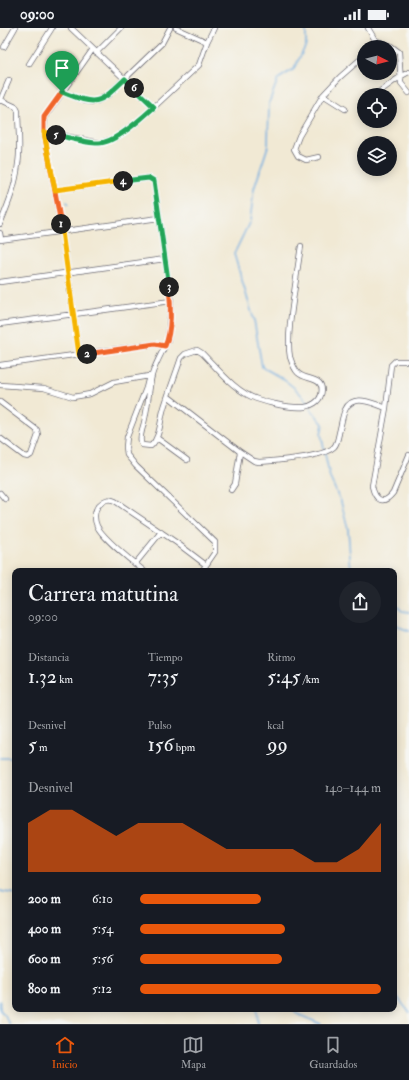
<!DOCTYPE html>
<html lang="es">
<head>
<meta charset="utf-8">
<style>
  body { margin:0; font-family:"IM FELL Double Pica",serif; background:#20242c; color:#f1f3f6; height:100vh; display:flex; flex-direction:column; font-size:15px; white-space:nowrap }
  * { box-sizing:border-box; margin:0 }
  p { font-size:13px; color:#9ea1a6 }
  .icon { flex:none; width:22px; height:22px; fill:none; stroke:currentColor; stroke-width:2; stroke-linecap:round; stroke-linejoin:round }
  .map { position:relative; flex:1; overflow:hidden }
  .side { position:absolute; left:12px; top:540px; width:385px; height:444px; display:flex; flex-direction:column; background:#171b24; border-radius:8px; box-shadow:0 2px 10px #0003 }
  .side>* { flex:none }
  .needle { width:26px; rotate:96deg }
  .tools { position:absolute; left:357px; top:12px; display:grid; gap:8px }
  .tools a { display:grid; place-items:center; width:40px; height:40px; border-radius:50%; background:#171b24; box-shadow:0 2px 10px #0003; font-size:20px }
  .pin { position:absolute; display:grid; place-items:center; width:34px; height:34px; color:#fff; margin:-41px -17px; border-radius:50% 50% 50% 0; rotate:-45deg; box-shadow:0 0 4px #0007 }
  .pin .icon { rotate:45deg }
  .km { position:absolute; width:20px; height:20px; margin:-10px; border-radius:50%; background:#222; color:#fff; font-size:11px; line-height:20px; text-align:center }
  .round { display:grid; place-items:center; flex:none; width:42px; height:42px; border-radius:21px; background:#20242c }
  .overview { display:flex; align-items:center; justify-content:space-between; height:68px; padding:0 16px }
  h1 { font-size:22px; font-weight:600; line-height:30px }
  .metrics { display:grid; grid-template-columns:repeat(3,1fr); gap:6px; height:68px; padding:4px 16px }
  .metrics div { display:grid; align-content:center }
  .metrics b { font-size:20px; font-weight:600 }
  .metrics small { font-size:11px; font-weight:400 }
  .metrics p { font-size:11px }
  .chart { height:112px; padding:8px 16px }
  .chart p { display:flex; justify-content:space-between }
  .chart svg { width:100%; height:72px; margin-top:4px; fill:#ea580c; opacity:.7 }
  ul { padding:0 16px; list-style:none; font-size:13px }
  li { display:grid; grid-template-columns:64px 48px 1fr; align-items:center; height:30px }
  li i { height:10px; border-radius:5px; background:#ea580c }
  .status { display:flex; justify-content:space-between; align-items:center; height:28px; padding:0 20px; background:#171b24; direction:ltr }
  .status svg { height:11px; fill:currentColor }
  .dock { display:flex; justify-content:space-around; align-items:center; height:56px; border-top:1px solid #363941; background:#171b24; font-size:11px; color:#9ea1a6 }
  .dock a { display:grid; justify-items:center; gap:2px }
  .dock .active { color:#ea580c }
  .map>svg:first-child { display:block }
  .lines { fill:none; stroke-linecap:round; stroke-linejoin:round }
  .stream { stroke:#6dabe0; stroke-width:1.5 }
  .minor-casing { stroke:#6a6871; stroke-width:6 }
  .minor { stroke:#fff; stroke-width:4.5 }
  .split-1-casing { stroke:#fff; stroke-width:8 }
  .split-2-casing { stroke:#fff; stroke-width:8 }
  .split-3-casing { stroke:#fff; stroke-width:8 }
  .split-4-casing { stroke:#fff; stroke-width:8 }
  .split-5-casing { stroke:#fff; stroke-width:8 }
  .split-6-casing { stroke:#fff; stroke-width:8 }
  .split-7-casing { stroke:#fff; stroke-width:8 }
  .split-1 { stroke:#f0652b; stroke-width:5 }
  .split-2 { stroke:#f5b400; stroke-width:5 }
  .split-3 { stroke:#f0652b; stroke-width:5 }
  .split-4 { stroke:#22a559; stroke-width:5 }
  .split-5 { stroke:#f5b400; stroke-width:5 }
  .split-6 { stroke:#22a559; stroke-width:5 }
  .split-7 { stroke:#22a559; stroke-width:5 }
</style>
</head>
<body>
<div class="status"><b>09:00</b><svg viewBox="0 0 49 12"><path d="M0 12V9h3v3zM5 12V6h3v6zM10 12V3h3v9zM15 12V0h3v12zM26 1h20v11H26zM47 4h2v5h-2z"/></svg></div>
<div class="map">
<svg width="409" height="996" viewBox="0 0 409 996">
  <rect width="100%" height="100%" fill="#f6f6f2"/>
  <filter id="ink" filterUnits="userSpaceOnUse"><feTurbulence type="fractalNoise" baseFrequency=".025" numOctaves="2"/><feDisplacementMap in="SourceGraphic" scale="8" xChannelSelector="R" yChannelSelector="G"/><feConvolveMatrix kernelMatrix="1 2 1 2 8 2 1 2 1" color-interpolation-filters="sRGB"/></filter>
  <filter id="wash" filterUnits="userSpaceOnUse"><feTurbulence type="fractalNoise" baseFrequency=".012" numOctaves="4" result="noise"/><feDisplacementMap in="SourceGraphic" scale="16" xChannelSelector="R" yChannelSelector="G"/><feGaussianBlur stdDeviation="0.9" result="paint"/><feColorMatrix in="noise" values="0 0 0 0 0 0 0 0 0 0 0 0 0 0 0 0 0 1.4 0 .05"/><feComposite in="paint" operator="in"/></filter>
  <g filter="url(#wash)">
    <rect width="100%" height="100%" fill="#f1e9d4"/>
    <g class="lines">
      <path class="stream" d="M306 0V17L294 41 278 51 269 75 268 118 254 161 250 193 234 226 254 292 262 339C279 348 298 359 308 376
        M67 174 69 176
        M310 380 323 396 321 406 330 450 341 474 348 501 351 543
        M394 575 402 583 409 584
        M394 594 397 598 409 603
        M0 730H15
        M0 863 15 866
        M394 965 409 984
        M0 973V982L5 987 9 996
        M257 981 258 996
        M293 981 297 986 321 996"/>
    </g>
  </g>
  <g filter="url(#ink)">
    <g class="lines">
      <defs>
        <path id="minor" d="M71 0 154 79
          M176 0 207 14
          M368 0 375 12 372 19
          M375 12 391 18 399 24 401 55 409 65
          M4 19 15 0
          M96 25 121 0
          M29 36 52 0
          M62 64 85 73 95 74 108 67 162 15 170 0
          M323 67 345 81
          M374 67C386 60 396 50 409 44
          M0 73 9 52
          M44 104 100 115 115 110 136 95 154 79 199 37 207 14 214 0
          M319 129 306 132 298 128 294 121 299 108 323 67 340 49 364 28
          M0 196C8 177 16 157 18 136 21 119 18 100 18 83L16 79 1 72
          M0 205 1 211
          M0 212 159 190
          M0 254 165 231
          M0 296 171 273
          M165 318C160 328 155 337 152 347 148 365 148 384 142 402 141 408 139 412 142 417L151 418C160 409 160 395 163 383 168 366 175 348 181 330L185 326 197 322 202 325C218 341 235 364 257 371 263 373 269 375 275 376 284 378 295 380 305 379 311 378 319 374 321 367 326 348 306 353 298 345 294 341 292 335 290 329 288 319 289 307 290 296 293 270 297 244 301 218
          M79 327 62 203 44 104 45 89 93 21
          M0 337 155 316 165 318 168 312 171 273 154 153 149 150 55 162
          M152 348H149L146 360 127 409 126 419 127 427 136 438 215 514V524L202 543
          M0 357 44 360 73 369 90 366 114 354 149 348
          M169 369 239 423 254 433 259 434C274 433 324 429 334 419 337 416 338 410 339 405 341 398 342 389 345 382 352 365 374 375 386 380L372 458C375 472 383 478 393 465L409 427
          M0 374 37 402 38 407 31 427 28 429 24 428 0 410
          M386 380 391 337 395 333H409
          M157 410 187 432
          M231 462 235 456 240 424
          M0 465 5 471
          M135 536 161 504
          M144 543C132 533 103 511 97 498 94 492 94 482 99 477 104 472 108 470 115 473L177 515 206 537"/>
      </defs>
      <use href="#minor" class="minor-casing"/>
      <use href="#minor" class="minor"/>
    </g>
  </g>
  <g class="lines" filter="url(#ink)">
    <defs>
      <path id="split-1" d="M61 196 44 104V89L62 64"/>
      <path id="split-2" d="M61 196 79 327 87 326"/>
      <path id="split-3" d="M87 326 155 316 165 318C172 303 171 276 169 259"/>
      <path id="split-4" d="M123 153 149 150 154 153 169 259"/>
      <path id="split-5" d="M56 107 44 104 55 162 123 153"/>
      <path id="split-6" d="M56 107C67 109 90 116 99 115 115 115 142 90 154 79L134 60"/>
      <path id="split-7" d="M62 64C97 78 98 77 125 51L134 60"/>
    </defs>
    <use href="#split-1" class="split-1-casing"/>
    <use href="#split-2" class="split-2-casing"/>
    <use href="#split-3" class="split-3-casing"/>
    <use href="#split-4" class="split-4-casing"/>
    <use href="#split-5" class="split-5-casing"/>
    <use href="#split-6" class="split-6-casing"/>
    <use href="#split-7" class="split-7-casing"/>
    <use href="#split-1" class="split-1"/>
    <use href="#split-2" class="split-2"/>
    <use href="#split-3" class="split-3"/>
    <use href="#split-4" class="split-4"/>
    <use href="#split-5" class="split-5"/>
    <use href="#split-6" class="split-6"/>
    <use href="#split-7" class="split-7"/>
  </g>
</svg>
<div class="tools">
<a><svg class="needle" viewBox="-14 -14 28 28"><path d="M0-13l5 13h-10z" fill="#e53935"/><path d="M0 13l5-13h-10z" fill="#9ea1a6"/></svg></a>
<a><svg class="icon" aria-label="locate" viewBox="0 0 24 24"><circle cx="12" cy="12" r="6"/><path d="M12 2v4M12 18v4M2 12h4M18 12h4"/></svg></a>
<a><svg class="icon" aria-label="layers" viewBox="0 0 24 24"><path d="M12 4l9 5-9 5-9-5zM3 14l9 5 9-5"/></svg></a>
</div>
<div class="pin" style="left:62px;top:64px;background:#1e9e55"><svg class="icon" aria-label="arrive" viewBox="0 0 24 24"><path d="M6 21V4h12l-3 4 3 4H6"/></svg></div>
<b class="km" style="left:61px;top:196px">1</b>
<b class="km" style="left:87px;top:326px">2</b>
<b class="km" style="left:169px;top:259px">3</b>
<b class="km" style="left:123px;top:153px">4</b>
<b class="km" style="left:56px;top:107px">5</b>
<b class="km" style="left:134px;top:60px">6</b>
<section class="side">
<div class="overview"><div><h1>Carrera matutina</h1><p>09:00</p></div><a class="round"><svg class="icon" aria-label="share" viewBox="0 0 24 24"><path d="M12 15V3M7 8l5-5 5 5M5 13v7h14v-7"/></svg></a></div>
<div class="metrics">
<div><p>Distancia</p><b>1.32<small> km</small></b></div>
<div><p>Tiempo</p><b>7:35</b></div>
<div><p>Ritmo</p><b>5:45<small> /km</small></b></div>
</div>
<div class="metrics">
<div><p>Desnivel</p><b>5<small> m</small></b></div>
<div><p>Pulso</p><b>156<small> bpm</small></b></div>
<div><p>kcal</p><b>99</b></div>
</div>
<div class="chart"><p><span>Desnivel</span>140–144 m</p>
<svg viewBox="0 0 160 44" preserveAspectRatio="none"><path d="M0 44V14L10 6L20 6L30 14L40 22L50 14L60 14L70 14L80 22L90 30L100 30L110 30L120 30L130 38L140 38L150 30L160 14V44z"/></svg>
</div>
<ul>
<li><b>200 m</b>6:10<i style="width:50%"></i></li>
<li><b>400 m</b>5:54<i style="width:60%"></i></li>
<li><b>600 m</b>5:56<i style="width:59%"></i></li>
<li><b>800 m</b>5:12<i style="width:100%"></i></li>
</ul>
</section>
</div>
<nav class="dock">
<a class="active"><svg class="icon" aria-label="home" viewBox="0 0 24 24"><path d="M3 11l9-7 9 7M6 9v11h12V9"/></svg>Inicio</a>
<a><svg class="icon" aria-label="map" viewBox="0 0 24 24"><path d="M3 6l6-2 6 2 6-2v14l-6 2-6-2-6 2zM9 4v14M15 6v14"/></svg>Mapa</a>
<a><svg class="icon" aria-label="saved" viewBox="0 0 24 24"><path d="M7 4h10v16l-5-4-5 4z"/></svg>Guardados</a>
</nav>
</body>
</html>
